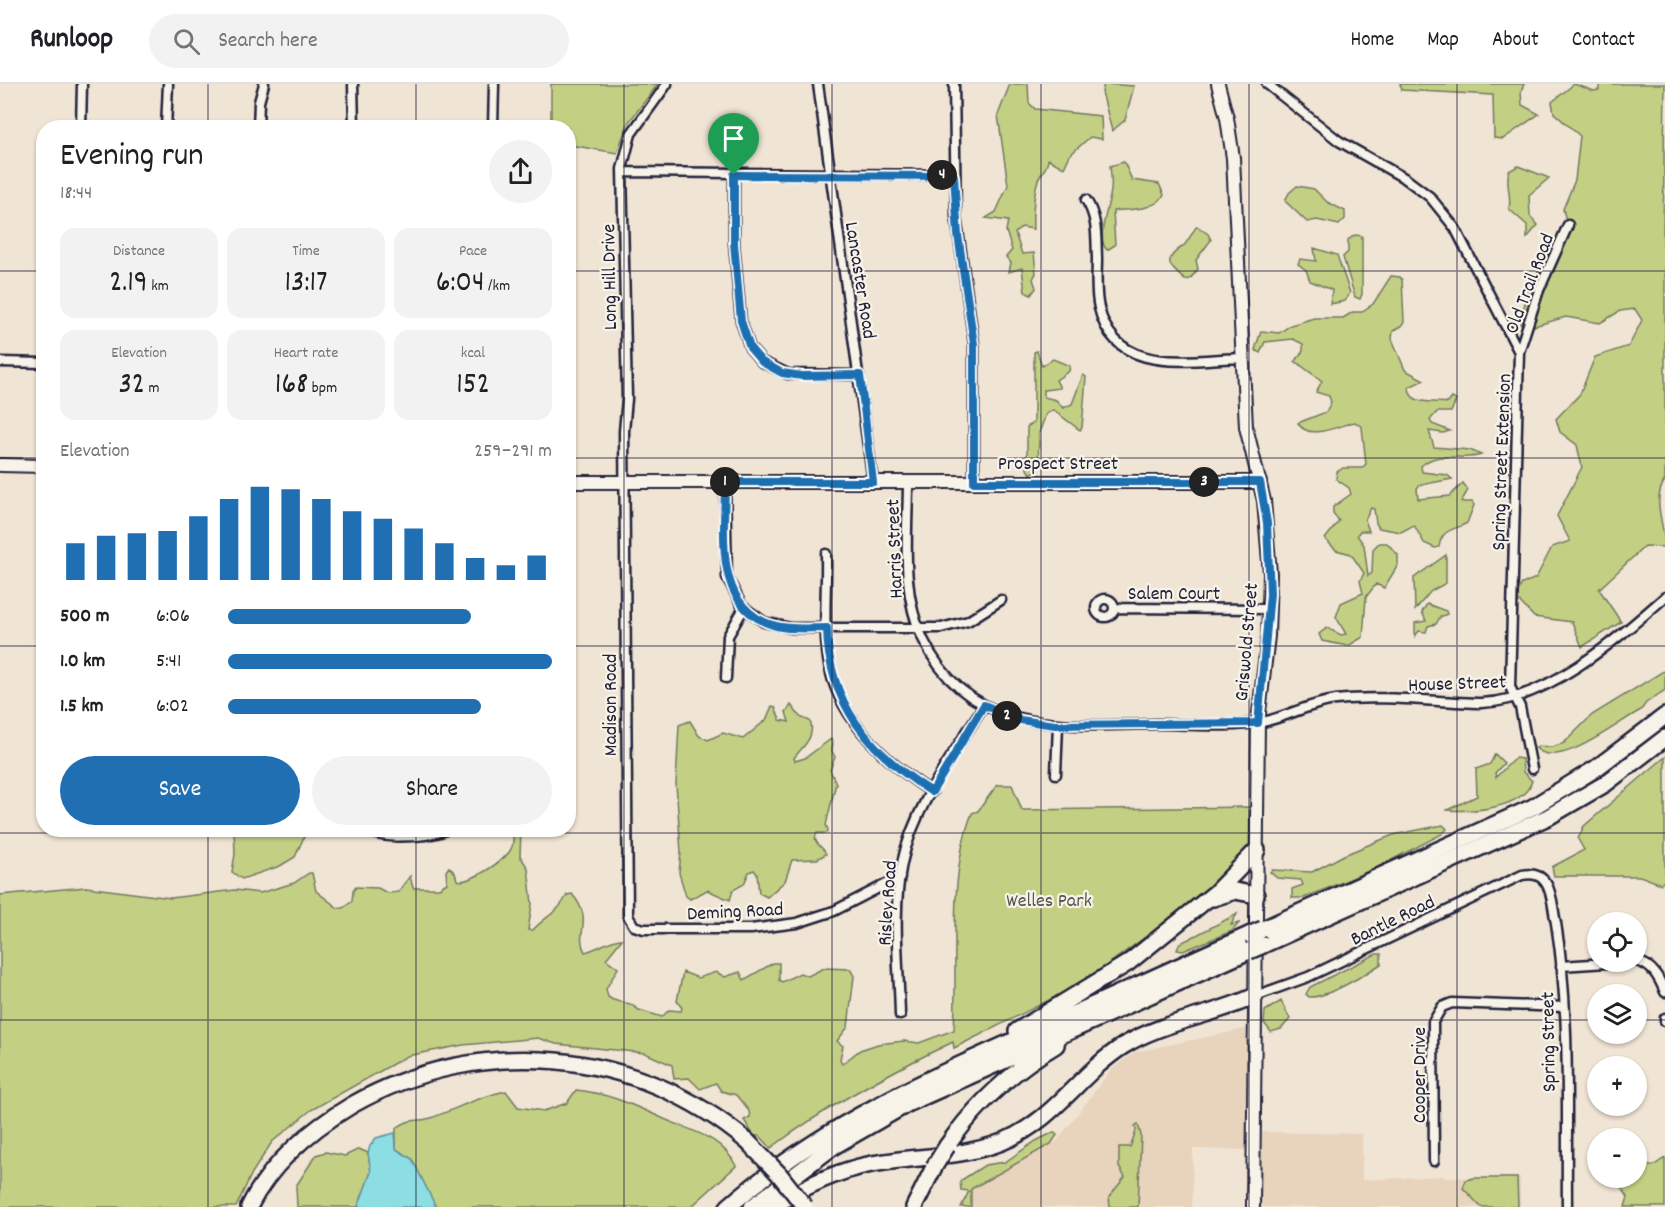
<!DOCTYPE html>
<html lang="en">
<head>
<meta charset="utf-8">
<style>
  body { margin:0; font-family:Dekko,sans-serif; background:#f2f2f2; color:#202124; height:100vh; display:flex; flex-direction:column; font-size:22px; white-space:nowrap }
  * { box-sizing:border-box; margin:0 }
  p { font-size:20px; color:#757577 }
  .icon { flex:none; width:33px; height:33px; fill:none; stroke:currentColor; stroke-width:2; stroke-linecap:round; stroke-linejoin:round }
  .map { position:relative; flex:1; overflow:hidden }
  .panel { position:absolute; left:36px; top:36px; width:540px; height:717px; display:flex; flex-direction:column; background:#fff; border-radius:24px; box-shadow:0 2px 4px #0004 }
  .panel>* { flex:none }
  .buttons { position:absolute; left:1587px; top:828px; display:grid; gap:12px }
  .buttons a { display:grid; place-items:center; width:60px; height:60px; border-radius:50%; background:#fff; box-shadow:0 2px 4px #0004; font-size:30px }
  .pin { position:absolute; display:grid; place-items:center; width:51px; height:51px; color:#fff; margin:-62px -26px; border-radius:50% 50% 50% 0; rotate:-45deg; box-shadow:0 0 6px #0007 }
  .pin .icon { rotate:45deg }
  .km { position:absolute; width:30px; height:30px; margin:-15px; border-radius:50%; background:#222; color:#fff; font-size:16px; line-height:30px; text-align:center }
  .round { display:grid; place-items:center; flex:none; width:63px; height:63px; border-radius:32px; background:#f2f2f2 }
  .summary { display:flex; align-items:center; justify-content:space-between; height:102px; padding:0 24px }
  h1 { font-size:33px; font-weight:600; line-height:45px }
  .stats { display:grid; grid-template-columns:repeat(3,1fr); gap:9px; height:102px; padding:6px 24px }
  .stats div { display:grid; align-content:center; border-radius:15px; background:#f2f2f2; text-align:center }
  .stats b { font-size:30px; font-weight:600 }
  .stats small { font-size:16px; font-weight:400 }
  .stats p { font-size:16px }
  .chart { height:168px; padding:12px 24px }
  .chart p { display:flex; justify-content:space-between }
  .chart svg { width:100%; height:108px; margin-top:6px; stroke:#1f6fb2; stroke-width:6 }
  .cta { display:flex; gap:12px; margin-top:auto; padding:12px 24px }
  .cta a { flex:1; height:69px; border-radius:36px; background:#1f6fb2; color:#fff; font-size:24px; font-weight:600; line-height:69px; text-align:center }
  .cta a+a { background:#f2f2f2; color:#202124 }
  ul { padding:0 24px; list-style:none; font-size:20px }
  li { display:grid; grid-template-columns:96px 72px 1fr; align-items:center; height:45px }
  li i { height:15px; border-radius:8px; background:#1f6fb2 }
  header { display:flex; align-items:center; gap:36px; box-sizing:border-box; height:84px; padding:0 30px; background:#fff; border-bottom:2px solid #e0e0e0 }
  header strong { font-size:28px }
  nav { display:flex; gap:33px; margin-inline-start:auto; font-size:21px }
  .search { width:420px; height:54px; background:#f2f2f2; display:flex; align-items:center; gap:15px; box-sizing:border-box; padding:0 21px; border-radius:33px; color:#757577; font-size:22px }
  .map>svg:first-child { display:block }
  .built { fill:#e8d3bc }
  .green { fill:#c3d084; stroke:#727960; stroke-width:1.5 }
  .water { fill:#8ddee3; stroke:#6293a0; stroke-width:1.5 }
  .lines { fill:none; stroke-linecap:round; stroke-linejoin:round }
  .street-casing { stroke:#22223b; stroke-width:13 }
  .secondary-casing { stroke:#22223b; stroke-width:16 }
  .highway-casing { stroke:#22223b; stroke-width:20 }
  .street { stroke:#f7f3e8; stroke-width:8 }
  .secondary { stroke:#f7f3e8; stroke-width:12 }
  .highway { stroke:#f7f3e8; stroke-width:15 }
  .highway-bridge-casing { stroke:#22223b; stroke-width:20; stroke-linecap:butt }
  .highway-bridge { stroke:#f7f3e8; stroke-width:15 }
  .route-casing { stroke:#fff; stroke-width:12 }
  .route { stroke:#1f6fb2; stroke-width:8 }
  .grid { fill:none; stroke:#22223b; stroke-width:1.5; stroke-opacity:0.55 }
  .labels { text-anchor:middle; stroke-width:4.5; stroke-linejoin:round; paint-order:stroke }
  .street-label { font-size:20px; fill:#22223b; stroke:#f7f3e8 }
  .park-label { font-size:20px; fill:#525651; stroke:#f7f3e8 }
</style>
</head>
<body>
<header>
<strong>Runloop</strong>
<div class="search"><svg class="icon" aria-label="search" viewBox="0 0 24 24"><circle cx="10" cy="10" r="6"/><path d="M15 15l6 6"/></svg>Search here</div>
<nav><a>Home</a><a>Map</a><a>About</a><a>Contact</a></nav>
</header>
<div class="map">
<svg width="1665" height="1123" viewBox="0 0 1665 1123">
  <rect width="100%" height="100%" fill="#f0e4d4"/>
  <filter id="ink" filterUnits="userSpaceOnUse"><feTurbulence type="fractalNoise" baseFrequency=".0167" numOctaves="2"/><feDisplacementMap in="SourceGraphic" scale="12" xChannelSelector="R" yChannelSelector="G"/><feConvolveMatrix kernelMatrix="1 2 1 2 8 2 1 2 1" color-interpolation-filters="sRGB"/></filter>
  <g filter="url(#ink)">
    <path class="built" d="M1249 944 1248 1066 1193 1065 1192 1123H1138L1141 1051 1134 1043 1133 1060 1128 1064 1121 1087 1125 1093 1109 1118 1110 1123H971V1105L1057 1057 1111 986 1126 974 1135 968Z
      M1262 1048 1362 1050V1096L1444 1092V1094L1520 1093V1123H1261Z"/>
    <path class="green" d="M551 0H658L628 39 617 69 569 61V80L568 44 548 43 551 36Z
      M1010 0H1028L1029 19 1035 25 1101 32 1102 55 1090 53 1070 71 1064 84 1048 75C1048 84 1041 88 1038 96 1034 107 1032 133 1033 145L1022 143 1015 149 1022 170 1034 169 1036 189 1033 195 1036 204 1031 211 1025 208 1022 184 1009 188 1011 179 1006 173 1012 166 1006 147 1008 137 986 134 996 128 1008 101 998 31Z
      M1104 0 1134 2 1125 36 1112 47 1102 8Z
      M1400 0H1524L1521 8 1522 21 1539 30 1503 55 1494 54 1493 11 1402 6Z
      M1574 0 1594 7 1599 6V0H1665L1663 161 1665 171V396C1651 417 1665 441 1665 463L1645 462 1599 505 1621 538 1582 563 1572 538 1534 533 1515 513 1522 500 1536 494 1552 463 1570 457 1557 432 1582 383 1577 361 1560 348 1556 335 1580 310 1595 273 1629 262 1642 236 1635 225 1620 227 1600 239 1566 233 1534 242 1520 240 1527 210 1553 157 1569 149 1563 125 1575 96 1580 52 1554 29 1552 18Z
      M1124 78 1132 96 1159 100 1164 111C1155 127 1129 125 1113 127L1115 161 1107 166C1095 155 1110 120 1111 106 1112 98 1111 90 1110 82Z
      M1518 82 1549 94 1529 111 1530 132 1538 141 1527 154V141L1509 125C1512 111 1505 100 1509 87Z
      M1297 102 1314 105 1327 118 1345 127V135L1339 141 1317 136 1307 138 1285 117 1289 109Z
      M1197 142 1208 150 1211 156 1196 176 1198 185 1190 195 1185 196C1169 182 1162 176 1182 163 1188 159 1192 148 1197 142Z
      M1355 151 1362 152V210L1360 215 1355 213 1343 173 1348 168V156Z
      M1314 164 1337 171 1350 209 1345 217 1330 220 1332 206 1310 197 1306 186 1298 180 1300 175 1316 177Z
      M1391 192 1400 193 1402 196 1404 238 1402 242 1393 247 1392 255 1405 286 1424 296 1409 303C1409 322 1434 317 1448 319L1452 314 1456 316 1451 328H1437L1430 336 1432 340 1450 347 1443 349 1429 347 1434 363 1470 366 1481 371C1460 378 1439 365 1421 382L1422 388 1447 391 1452 395 1420 401 1417 404 1418 415 1450 412 1463 399 1468 406 1461 418H1472L1474 421 1467 439C1453 447 1442 444 1439 463L1435 464 1424 459 1414 441 1401 448 1379 444 1376 439 1374 425 1371 424 1365 436 1369 447H1360L1357 451 1364 461 1368 492 1372 489 1373 465 1379 459H1387L1398 471V481L1384 504 1376 500 1366 513 1363 553 1348 562 1322 557 1319 550 1327 544 1341 551 1346 550 1336 533 1341 519 1363 509 1360 497 1364 489 1351 470 1336 466 1325 455 1339 437 1333 429V423L1351 410 1349 404 1336 395 1337 388 1343 384H1362L1366 380 1362 343 1355 338C1339 341 1309 358 1298 339L1326 328 1331 318 1329 312 1316 308 1322 297 1295 277 1303 267V260L1293 255 1265 258 1260 269 1255 266 1261 247 1279 249 1291 241 1314 234H1343L1353 228H1361L1373 220Z
      M1037 267 1042 282 1053 275 1070 282 1069 287 1056 296 1060 304 1044 306V313L1056 316 1063 324 1072 320 1083 291 1086 293 1082 344 1080 346 1053 326 1046 330 1039 349 1038 386 1030 390 1027 385V343L1034 338V268Z
      M1446 471V499L1431 507 1415 526 1414 494Z
      M1427 520 1446 527 1447 530 1440 533 1436 540 1428 542 1426 548 1419 547 1415 552V539L1426 537 1422 528Z
      M1665 586V606L1646 619 1641 626C1619 637 1557 688 1536 664L1538 662 1552 663 1564 659 1592 631Z
      M791 621 800 633 810 637C816 653 803 662 794 674L795 677 805 674 831 655 833 658 832 667 835 673 830 686 836 699 826 741 828 746 827 749H817C811 759 823 762 826 770L817 775 792 776 785 797 767 813 759 809 757 790 754 786 749 788 744 800 733 806 730 816 707 806 690 815 686 812 679 789 681 768 676 700 679 641 690 637 699 652 708 656 723 649 743 655 766 636 772 622 775 623 780 636 789 638 786 628Z
      M1495 670 1504 679 1495 689 1496 693 1515 674 1522 675 1523 688 1532 697C1523 725 1472 728 1447 726L1477 712 1476 685 1490 680Z
      M1665 673V796L1661 800 1640 792H1554L1552 783 1584 766 1578 755 1584 742Z
      M997 701H1012L1022 726 1254 723 1253 765 1234 788 1081 900 954 964 953 958C890 988 828 1021 771 1064L760 1052H754L744 1036 750 1033 749 1027 736 1011 721 1007 716 999 700 1005 689 994 674 995 672 981 645 969 556 960 538 954 463 961 407 972 311 1026 272 1058 252 1089 236 1123H0V811L86 803 171 814 235 806 260 809 294 799 309 789H312L316 807 338 824H343L352 817 353 807 356 803 378 804 387 809 398 808 410 792 413 804H439L447 799 446 787 449 783 455 789 457 796C468 801 506 776 511 765 514 760 513 752 513 746H521L520 772 528 784 532 820 528 846H533C546 831 558 830 567 811L572 810C595 837 574 849 585 868 596 866 612 854 622 855L606 875 618 884 606 905 608 913 613 916 630 920 639 926 662 933 669 926 681 927 682 924 677 917 683 888 698 894 716 888 725 893 740 888 744 896 773 879H779V896L782 898 800 889 808 892 824 884 850 885 854 892 848 943 837 957 843 962 840 975 842 980 860 966 878 960 904 957 919 959 954 946C958 876 947 795 972 729L978 727Z
      M1443 741 1447 745 1442 750 1376 784 1304 814H1292V805L1303 801 1301 796 1277 794 1270 788 1272 786 1312 788 1344 771 1393 751Z
      M234 746H307L295 773 280 782 242 795 232 788 235 770Z
      M1237 830 1231 841 1239 839 1232 847 1183 867 1177 866 1179 860Z
      M1376 870H1381V880C1364 891 1328 914 1309 913L1306 910 1310 903Z
      M1281 917 1290 935 1281 945 1271 948 1264 939 1265 927Z
      M576 1006C610 1009 639 1024 669 1037 695 1048 723 1054 736 1082L691 1123H436L412 1075 396 1065V1044C414 1032 415 1039 431 1034 456 1025 480 1012 506 1007L518 1023 544 1027 567 1019Z
      M1138 1040 1141 1051 1138 1123H1110L1109 1113 1125 1093 1119 1083V1063H1130L1136 1047 1135 1042Z
      M1054 1048 1057 1051 1051 1060 971 1105V1123H961L969 1107 961 1106 960 1097 985 1081 1005 1078 1036 1057Z
      M359 1065 368 1069 371 1088 358 1123H297L296 1102 316 1071 326 1068 345 1072Z
      M1665 1074V1123H1625L1628 1113 1620 1101 1621 1096H1639L1643 1091 1642 1082H1653Z
      M1474 1094H1517L1518 1123H1481L1463 1104 1466 1096Z"/>
    <path class="water" d="M395 1049 396 1065 412 1075 436 1123H358L371 1088 368 1069 370 1062 376 1054Z"/>
    <g class="lines">
      <defs>
        <path id="street" d="M353 0 354 44
          M667 0 631 50 622 85 627 315 624 347 628 832 634 842 644 845H751L797 839 834 827 900 793
          M818 0 873 398
          M954 0 956 132 974 260V398
          M1267 0 1339 57 1406 95 1430 113 1455 144 1519 268 1510 603 1520 623 1532 685
          M81 44 82 0
          M166 44 168 0
          M258 44 259 18 264 0
          M493 44 494 0
          M622 88 954 91
          M734 91V159L741 237 750 264 762 278 788 290 859 291
          M1086 116C1098 134 1096 154 1097 174 1097 190 1095 208 1099 224 1115 293 1191 275 1243 274
          M1519 268 1539 206 1568 141
          M0 278 44 279
          M725 398 727 493 742 522 764 538 791 544H941L968 537 1001 516
          M908 398C908 449 900 508 923 555 969 653 1067 642 1158 640 1192 640 1228 644 1262 638 1288 633 1309 619 1336 616 1382 611 1435 618 1481 619 1547 617 1617 555 1665 513
          M826 470C827 507 822 549 830 586 842 638 888 680 932 708
          M1096 524a9 9 0 1 1 18 0a9 9 0 1 1-18 0Z
          M1114 524 1269 525
          M726 594 728 552 744 524
          M1056 690 1058 641
          M370 746C380 757 432 752 445 746
          M1636 877C1653 881 1659 894 1665 908
          M1561 882 1622 878
          M1255 912 1308 893 1522 791C1532 789 1540 790 1546 799 1553 810 1553 827 1556 839 1571 932 1566 1029 1567 1123
          M900 931C899 881 892 828 902 779 914 722 954 670 984 621
          M1665 934V937
          M1434 1077 1433 938 1442 923 1452 919 1564 923"/>
        <path id="secondary" d="M1218 0 1227 34 1233 74 1246 343 1264 417 1270 490 1268 552 1258 637 1253 1123
          M0 381 44 382
          M568 398H1260"/>
        <path id="highway" d="M1213 814 1235 807 1256 811
          M1263 845 1533 723 1595 685 1665 632
          M1263 861 1548 733 1605 700 1665 654
          M1017 947 1128 879 1215 809 1257 766
          M947 1062C976 1020 1012 987 1056 961
          M249 1123C271 1079 310 1046 352 1021 478 949 637 963 748 1058
          M728 1123C820 1042 927 995 1038 946 1108 915 1178 882 1249 851
          M752 1123 834 1062 907 1020 1249 867
          M772 1123C803 1103 836 1087 872 1080 915 1072 961 1074 1002 1058 1055 1036 1078 991 1123 962 1163 937 1213 932 1255 912
          M914 1123 934 1083"/>
      </defs>
      <use href="#street" class="street-casing"/>
      <use href="#secondary" class="secondary-casing"/>
      <use href="#highway" class="highway-casing"/>
      <use href="#street" class="street"/>
      <use href="#secondary" class="secondary"/>
      <use href="#highway" class="highway"/>
      <defs>
        <path id="highway-bridge" d="M1249 851 1263 845
          M1249 867 1263 861
          M748 1058 779 1090 805 1123
          M934 1083 947 1062"/>
      </defs>
      <use href="#highway-bridge" class="highway-bridge-casing"/>
      <use href="#highway-bridge" class="highway-bridge"/>
    </g>
  </g>
  <g class="lines" filter="url(#ink)">
    <defs>
      <path id="route" d="M734 91 954 92 958 151 974 260V398H1260L1267 439 1270 510 1258 639 1055 641 1020 636 984 621 932 708C870 669 828 620 827 544 810 544 792 546 776 542 712 525 725 449 725 398H873L860 291 802 292 782 289 762 278 750 264 741 237 734 159Z"/>
    </defs>
    <use href="#route" class="route-casing"/>
    <use href="#route" class="route"/>
  </g>
  <path class="grid" d="M208 0V44M416 0V44M624 0V1123M832 0V1123M1041 0V1123M1249 0V1123M1457 0V1123M0 187H44M568 187H1665M0 374H44M568 374H1665M0 562H44M568 562H1665M208 746V1123M416 746V1123M0 749H1665M0 936H1598M1636 936H1665"/>
  <g class="labels">
    <g class="street-label">
      <text transform="translate(608 193) rotate(-91)" y="7">Long Hill Drive</text>
      <text transform="translate(862 196) rotate(81)" y="7">Lancaster Road</text>
      <text transform="translate(1528 199) rotate(-69)" y="7">Old Trail Road</text>
      <text x="1058" y="385">Prospect Street</text>
      <text transform="translate(1500 378) rotate(-88)" y="7">Spring Street Extension</text>
      <text transform="translate(893 465) rotate(-92)" y="7">Harris Street</text>
      <text x="1174" y="515">Salem Court</text>
      <text transform="translate(1245 558) rotate(-85)" y="7">Griswold Street</text>
      <text transform="translate(1457 598) rotate(-2)" y="7">House Street</text>
      <text transform="translate(609 621) rotate(-90)" y="7">Madison Road</text>
      <text transform="translate(886 819) rotate(-86)" y="7">Risley Road</text>
      <text transform="translate(735 826) rotate(-3)" y="7">Deming Road</text>
      <text transform="translate(1392 835) rotate(-26)" y="7">Bantle Road</text>
      <text transform="translate(1547 958) rotate(-91)" y="7">Spring Street</text>
      <text transform="translate(1418 991) rotate(-90)" y="7">Cooper Drive</text>
    </g>
    <g class="park-label">
      <text x="1049" y="822">Welles Park</text>
    </g>
  </g>
</svg>
<div class="buttons">
<a><svg class="icon" aria-label="locate" viewBox="0 0 24 24"><circle cx="12" cy="12" r="6"/><path d="M12 2v4M12 18v4M2 12h4M18 12h4"/></svg></a>
<a><svg class="icon" aria-label="layers" viewBox="0 0 24 24"><path d="M12 4l9 5-9 5-9-5zM3 14l9 5 9-5"/></svg></a>
<a>+</a>
<a>−</a>
</div>
<div class="pin" style="left:734px;top:91px;background:#1e9e55"><svg class="icon" aria-label="arrive" viewBox="0 0 24 24"><path d="M6 21V4h12l-3 4 3 4H6"/></svg></div>
<b class="km" style="left:725px;top:398px">1</b>
<b class="km" style="left:1007px;top:632px">2</b>
<b class="km" style="left:1204px;top:398px">3</b>
<b class="km" style="left:942px;top:91px">4</b>
<section class="panel">
<div class="summary"><div><h1>Evening run</h1><p>18:44</p></div><a class="round"><svg class="icon" aria-label="share" viewBox="0 0 24 24"><path d="M12 15V3M7 8l5-5 5 5M5 13v7h14v-7"/></svg></a></div>
<div class="stats">
<div><p>Distance</p><b>2.19<small> km</small></b></div>
<div><p>Time</p><b>13:17</b></div>
<div><p>Pace</p><b>6:04<small> /km</small></b></div>
</div>
<div class="stats">
<div><p>Elevation</p><b>32<small> m</small></b></div>
<div><p>Heart rate</p><b>168<small> bpm</small></b></div>
<div><p>kcal</p><b>152</b></div>
</div>
<div class="chart"><p><span>Elevation</span>259–291 m</p>
<svg viewBox="0 0 160 44" preserveAspectRatio="none"><path d="M5 44V29M15 44V26M25 44V25M35 44V24M45 44V18M55 44V11M65 44V6M75 44V7M85 44V11M95 44V16M105 44V19M115 44V23M125 44V29M135 44V35M145 44V38M155 44V34"/></svg>
</div>
<ul>
<li><b>500 m</b>6:06<i style="width:75%"></i></li>
<li><b>1.0 km</b>5:41<i style="width:100%"></i></li>
<li><b>1.5 km</b>6:02<i style="width:78%"></i></li>
</ul>
<div class="cta"><a>Save</a><a>Share</a></div>
</section>
</div>
</body>
</html>
